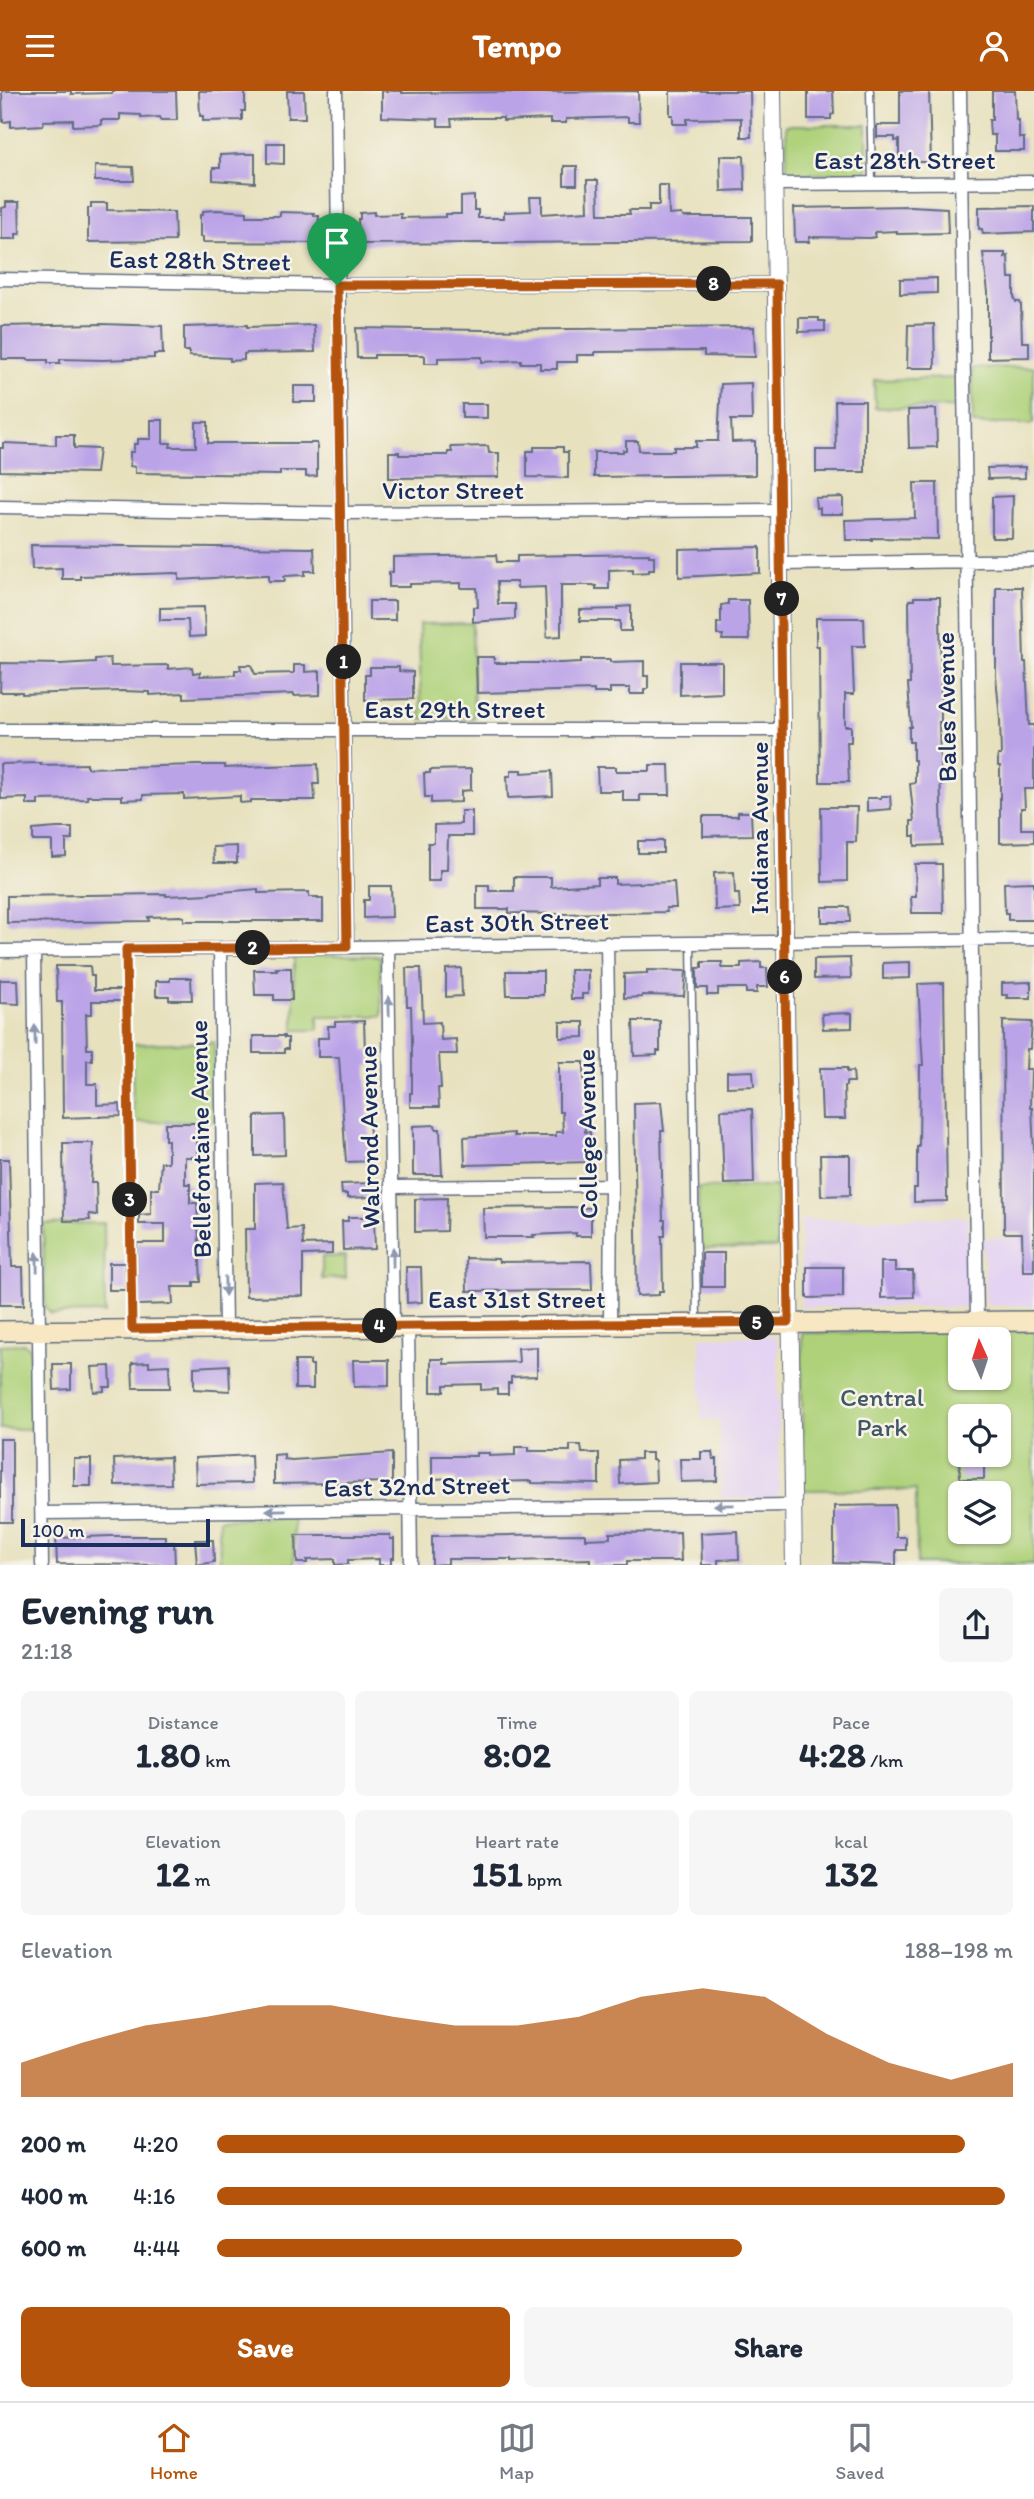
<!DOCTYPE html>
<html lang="en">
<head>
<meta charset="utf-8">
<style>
  body { margin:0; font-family:Itim,sans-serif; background:#f6f6f7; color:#1f2937; height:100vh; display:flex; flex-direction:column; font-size:26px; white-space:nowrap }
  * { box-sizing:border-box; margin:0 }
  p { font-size:23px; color:#747a83 }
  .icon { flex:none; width:38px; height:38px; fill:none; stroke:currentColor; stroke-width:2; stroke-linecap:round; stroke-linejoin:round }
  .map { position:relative; height:1474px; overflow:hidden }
  .drawer { display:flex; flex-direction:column; background:#fff; flex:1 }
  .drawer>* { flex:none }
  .needle { width:46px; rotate:357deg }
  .tools { position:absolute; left:948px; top:1236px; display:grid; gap:14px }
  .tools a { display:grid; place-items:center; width:63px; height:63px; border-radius:10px; background:#fff; box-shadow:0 2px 5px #0004; font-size:35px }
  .scale { position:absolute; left:21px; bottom:18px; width:189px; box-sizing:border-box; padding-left:7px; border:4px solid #1b2f5e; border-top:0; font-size:19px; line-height:24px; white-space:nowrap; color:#1b2f5e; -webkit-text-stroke:5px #f7f3e8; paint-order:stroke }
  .pin { position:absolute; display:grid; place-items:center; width:60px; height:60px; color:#fff; margin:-72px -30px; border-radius:50% 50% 50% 0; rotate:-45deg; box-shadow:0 0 7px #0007 }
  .pin .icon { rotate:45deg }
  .km { position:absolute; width:35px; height:35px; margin:-18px; border-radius:50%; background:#222; color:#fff; font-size:19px; line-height:35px; text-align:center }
  .round { display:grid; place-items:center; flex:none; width:74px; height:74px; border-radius:10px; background:#f6f6f7 }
  .head { display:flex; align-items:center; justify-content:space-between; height:119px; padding:0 21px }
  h1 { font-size:38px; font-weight:700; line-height:52px }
  .metrics { display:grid; grid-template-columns:repeat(3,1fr); gap:10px; height:119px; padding:7px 21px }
  .metrics div { display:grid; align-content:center; border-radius:10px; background:#f6f6f7; text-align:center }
  .metrics b { font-size:35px; font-weight:700 }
  .metrics small { font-size:19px; font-weight:400 }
  .metrics p { font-size:19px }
  .chart { height:196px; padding:14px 21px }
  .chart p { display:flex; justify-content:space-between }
  .chart svg { width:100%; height:126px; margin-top:7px; fill:#b45309; opacity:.7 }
  .action { display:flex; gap:14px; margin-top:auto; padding:14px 21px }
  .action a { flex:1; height:80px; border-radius:10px; background:#b45309; color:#fff; font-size:28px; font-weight:700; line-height:80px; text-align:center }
  .action a+a { background:#f6f6f7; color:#1f2937 }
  ul { padding:0 21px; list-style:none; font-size:23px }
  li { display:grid; grid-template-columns:112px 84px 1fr; align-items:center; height:52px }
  li i { height:18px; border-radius:9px; background:#b45309 }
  header { display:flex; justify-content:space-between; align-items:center; height:91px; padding:0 21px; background:#b45309; color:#fff; font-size:32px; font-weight:700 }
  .dock { display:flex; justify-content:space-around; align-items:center; height:98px; border-top:2px solid #e0e1e3; background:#fff; font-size:19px; color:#747a83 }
  .dock a { display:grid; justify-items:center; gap:4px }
  .dock .active { color:#b45309 }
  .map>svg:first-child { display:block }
  .built { fill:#e4d3f2 }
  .green { fill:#aed179; stroke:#64806c; stroke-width:2; fill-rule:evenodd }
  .building { fill:#bba3e8 }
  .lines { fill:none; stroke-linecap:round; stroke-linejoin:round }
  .service-casing { stroke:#626d80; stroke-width:9 }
  .minor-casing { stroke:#626d80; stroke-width:15 }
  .tertiary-casing { stroke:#626d80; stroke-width:18 }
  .secondary-casing { stroke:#626d80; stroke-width:22 }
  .service { stroke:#fff; stroke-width:6 }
  .minor { stroke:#fff; stroke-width:12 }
  .tertiary { stroke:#fff; stroke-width:16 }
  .secondary { stroke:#f7e8c3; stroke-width:19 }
  .oneway { fill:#8d97ae }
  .route-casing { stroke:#fff; stroke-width:14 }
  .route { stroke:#b45309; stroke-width:9 }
  .labels { text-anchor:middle; stroke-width:5; stroke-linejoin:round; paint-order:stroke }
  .street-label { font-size:26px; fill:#1b2f5e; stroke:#f7f3e8 }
  .park-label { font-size:26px; fill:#405865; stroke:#f7f3e8 }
</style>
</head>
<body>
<header><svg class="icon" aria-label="menu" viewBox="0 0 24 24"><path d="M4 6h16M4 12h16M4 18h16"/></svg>Tempo<svg class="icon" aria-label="person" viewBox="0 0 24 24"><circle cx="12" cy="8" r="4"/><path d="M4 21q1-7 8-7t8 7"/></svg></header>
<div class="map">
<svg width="1034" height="1474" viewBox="0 0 1034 1474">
  <rect width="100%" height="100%" fill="#f7f3e8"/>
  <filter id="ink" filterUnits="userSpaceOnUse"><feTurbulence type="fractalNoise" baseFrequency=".0143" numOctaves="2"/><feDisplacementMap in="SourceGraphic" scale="14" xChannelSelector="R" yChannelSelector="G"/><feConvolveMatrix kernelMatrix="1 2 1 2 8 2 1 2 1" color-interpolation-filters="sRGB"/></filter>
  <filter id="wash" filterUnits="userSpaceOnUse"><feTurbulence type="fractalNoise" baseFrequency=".00686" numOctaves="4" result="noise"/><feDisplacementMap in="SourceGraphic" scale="28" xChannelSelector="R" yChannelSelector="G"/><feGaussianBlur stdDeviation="1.57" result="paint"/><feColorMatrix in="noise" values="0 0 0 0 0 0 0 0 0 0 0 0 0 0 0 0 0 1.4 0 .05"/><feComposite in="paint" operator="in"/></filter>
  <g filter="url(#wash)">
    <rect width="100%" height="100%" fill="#e7e1be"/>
    <path class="built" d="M967 1126 969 1210 966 1216H801V1129Z
      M1034 1146V1215L986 1214 983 1147Z
      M769 1245 775 1247 778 1251 779 1403 773 1407H721L719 1329H701L700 1246Z"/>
    <path class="green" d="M867 34V82L789 83 787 81 786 34Z
      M1034 276V333H973L972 277Z
      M956 287 957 316 875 317 874 289Z
      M472 532 474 627 421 628 419 533Z
      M294 863 380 865 382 925H318V939H294Z
      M214 951 215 1030 133 1031 132 953Z
      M776 1095 777 1157 699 1158 698 1097Z
      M104 1132 105 1222 51 1223 45 1216 43 1133Z
      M345 1165 346 1187 322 1188V1166Z
      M1034 1239V1473H917L916 1399H802V1242ZM961 1248H999V1286H961ZM961 1325H999V1363H961ZM961 1402H999V1440H961Z
      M24 1253 30 1257V1261L31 1338H0V1254Z
      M293 1426 294 1473H220L219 1428Z"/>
    <g id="blocks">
      <path class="building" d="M2 0H71V3L112 2V0H176L177 29H160V26L141 27V24L120 23V29H101V34L73 35V29L43 30V34L11 36V30L3 31Z
        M199 0H245V20H242V29L203 30V25H200Z
        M287 0H304L305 27H288Z
        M382 0H402V2L638 0 639 31H628V26L566 28V32H550V28L503 30V27H473L451 28 452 35H438V28L382 26Z
        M670 0H750L751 46H741V27L687 28V33H673V24H670Z
        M808 0H833L834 23 831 24V28H808Z
        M900 0H929L931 71H899V49L895 50V46H877V34H900Z
        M992 0H1015L1016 29H1019V47H1024V60H995V44H990L989 29H992Z
        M267 52H284V73L267 72Z
        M243 63H255V92L213 89V77H220V64Z
        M720 65H744L745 99 721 100Z
        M95 75 133 76 134 90H95Z
        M564 75H577V94H564Z
        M587 89H598L599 123H630L629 119H649V114H659V94H668L669 124 682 123 683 126H752V150L359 153 358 128H360V122L374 121V124L401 123V127L445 126V123H461V106L474 105V119H478V127H504V121L531 120 530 106H542V123L588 120Z
        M6 111H19L20 143H16V148H2V117L6 116Z
        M91 112H107V119L174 121 175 150 88 151V117H91Z
        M911 115 947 117 948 142 897 143V140L875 141V146L871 147 809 146V151H795L794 117Z
        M1034 115V141L983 143 982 138H979V116Z
        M217 119 247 121V125H280V121L314 122V125H319L318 152 203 151V146H200V124H203V120Z
        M983 162H1005V166L1008 165 1009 187H1014V206L1016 211H1020L1021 214 1022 251H1029V266L988 267V201Z
        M937 187V202L900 203V188Z
        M799 227H819V230H825V240L799 241Z
        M102 233 162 235 163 263H154V267L103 269 60 268V272H48V269H28V268H2V235Z
        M934 233 935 277H907L908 234Z
        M247 234V236L314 234 315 261 247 262 244 263V269L230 270V267L189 265V260H184V236Z
        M754 236 755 266 704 265V260L595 261V264H577V271H557V278H540V272H521V269L482 271V266L438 267V272H425V265L423 264H374V267H357L356 237 482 239Z
        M751 292 752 329H731L732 351 755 350V384L594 386V361H623V359H626V350H638L639 359 642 360H674V356H696V350H718L721 293Z
        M294 295H316V311H294Z
        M835 310H865V381H816V359H836Z
        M462 313H487V327H462Z
        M936 318 937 356 909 357 908 319Z
        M151 329H163V352H171L170 356H196V331H208V352H317V385L306 386V380H280V384L135 382V376L130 375V361H134V353H138V348H151Z
        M56 344H74V357L99 358 96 382 0 380V357H3V352L56 354Z
        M488 355 489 362H499V386L389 387V361H399V364H448V361H452L451 356Z
        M534 356H563V361H568V387L527 386V360H534Z
        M1025 376V387L988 388 987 377Z
        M914 392H937L938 448 872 447V449H846L845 429 915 427Z
        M1013 405 1012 447H992V406Z
        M843 406V423H820V417H816L815 407Z
        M31 454 314 457 315 480H305V484L284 485 285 490H269V484H265L179 489V483L176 482 80 485V488H62V477L32 478Z
        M760 456V482L679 486V458Z
        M649 463V465H654V478H649V481L633 482V478L609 479V498H596V495L593 494H561V545L547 546 545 496 517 497V491H497L498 513H515V528L473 531V516H478L477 497H461V492L410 493V496H389V481H393V466L496 464 497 471H517V465Z
        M996 496H1022L1024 571H1026L1029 634H1034V698H1024L1025 717H1021V738H1034V751L1000 752V675H998V664H1001L1000 629 996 585Z
        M914 506H940L941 631H939L942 754 915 755V745H911V730H914L910 693 915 692V669H913V651H909V636H911L908 593H910L909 509H914Z
        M728 509H748L749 549H722L723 544H717V532H721V514L728 513Z
        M369 510H395V529H369Z
        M631 515V540H620V530H580V519L618 518V516Z
        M204 516 205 545 189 546 188 529H160V517Z
        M816 527H864L865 555H852L854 603H845V635H851V651H847L849 691H820L819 555H816Z
        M476 566H494V572H562L581 571V568H610V571L644 570V585H648V598H644V603H630V597H610V602H594V599L477 602Z
        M110 567 111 575 168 574V578L192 576 193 582 200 581V585L235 584V579H241L240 574H251L255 583 294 582V574H305V581L320 580V604L294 605V603L184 607V602L150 604V601L122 600 22 603V601H0L1 572 61 573 95 571V568Z
        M680 571H722V602L680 604Z
        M370 576H399V580L413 581V608L365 609V584H370Z
        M41 672V674L87 673V677L197 674H225V677L318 673 319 693H314L315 709H251V711L240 712V705L184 708V703L143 704V708L122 709V705H87L88 708 38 709V714H27V707L1 708 0 673Z
        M650 674H669L670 704H640V710H623V700H598L597 676H616V680H650Z
        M471 678V699L461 700V711L431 712V706H425L424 682H430V679Z
        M511 679H522V682L552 680 553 705 508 707 507 685H511Z
        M881 705H890L891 718 867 720V707H881Z
        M821 716H857L856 751H847V790L822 791Z
        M461 720H472V745H448L447 779H440V790H428V752H434V734L461 733Z
        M738 721H751L752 744 703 745V725H738Z
        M57 737H72V749H66V765L52 766V750H33V739Z
        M638 750H663V762H638Z
        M237 755V772H214L213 756Z
        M915 773H942L943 822H912L911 806H916Z
        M734 781 735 803H739L740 818 715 819 714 782Z
        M514 786H551V796L597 793V787H615V793L674 791 676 817H666L667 821 560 823 509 822V818H477V794H489V800H514Z
        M1034 791V829H1008V822H1005L1004 792Z
        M369 795H391L392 826 364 827V809H369Z
        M258 798V802L309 801V806H318V808H323V830H184V826L181 825 148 826 149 830 7 832V805L166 803V805L210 803V802Z
        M822 816H849L850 831H822Z
        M850 867 851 887 814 888V868Z
        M702 871H722V877H741V872L761 871V877H767L768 896H757V902H746V897H718V904H707V897H697V877H702Z
        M910 871V887L883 888V872Z
        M56 875H90L91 885H94V899H121V910H92V923H86L87 958H92V969H87V993H97V1014L120 1013 121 1025 63 1027 62 911H57Z
        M276 877H291L292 909H274V904H255L254 879H277Z
        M406 877H421L423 932 440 931 441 949 456 948 457 963H439L441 997H438L439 1016H410V1002H412V949L411 915H407Z
        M461 877 462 905 446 906V878Z
        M570 879H588V903H582V908H571Z
        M647 879 686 880 684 905 642 904V906L624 907V883L647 882Z
        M506 880H543V904H507Z
        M170 887H191L192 909H169V905H156V890H170Z
        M0 889H18L19 913 0 912Z
        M1031 891V907H1007V904H1002V892Z
        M944 892 947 1110 914 1111V1097H917V1056H919L920 974H923L918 893Z
        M852 922V937L823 938 822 923Z
        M364 930 365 960H370L371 974 367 975V1003L372 1070 346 1071 339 966H318V947H329L328 935H335V931Z
        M633 930H660V960H657V964L634 965Z
        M1003 930 1032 931 1030 958H1027L1026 978H1031L1030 1017H1032L1034 1060V1180H1023L1022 1142H1004Z
        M560 931H584V946L560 947Z
        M253 945H284V947H288V958H284V962H253Z
        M559 971H584L585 1041H590V1071L465 1074 464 1046 514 1042V1045H556V1041H563L562 1021H559Z
        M820 977H847V981L853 980 854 991H846V995H844L845 1028H822Z
        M753 980 754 995 727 996V981Z
        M661 1011 664 1040H661L663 1129H665V1145H662L663 1200H659V1204L637 1205 634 1012Z
        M752 1018 754 1092 724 1093 721 1019Z
        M284 1024 285 1064 255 1065V1025Z
        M165 1032H197V1066H185V1093H190V1112H197L201 1191H194V1196H172L173 1213 137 1214V1152H165V1133H139V1124L151 1123V1098H159L161 1071H168V1049H165Z
        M435 1034 436 1038H440L442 1084H413V1035Z
        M63 1052H93L91 1092H96L97 1124 89 1123 90 1129 64 1130Z
        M820 1064H850V1104L821 1105Z
        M0 1068H9L12 1176H23L24 1214H0Z
        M283 1091 287 1138 302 1137 303 1154 332 1153V1163L303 1164V1205L246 1206 245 1138H255V1092Z
        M372 1092V1106L347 1107V1103H342L341 1093Z
        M447 1107 446 1140 415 1141V1108Z
        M571 1116 591 1117V1145H576V1142L533 1144 534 1146H484L483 1117Z
        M348 1126H374L375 1158 343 1159 342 1130H348Z
        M702 1162H724V1196H702Z
        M466 1167 498 1168 499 1171 591 1170 592 1199 467 1200Z
        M881 1171H895V1180H913L914 1206 881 1207Z
        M109 1172H125L126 1199H109Z
        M406 1176H421L422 1211 407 1212Z
        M807 1176H843V1206L807 1207Z
        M537 1256V1285L511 1286V1292H508V1303H497V1298L481 1299V1293L444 1294V1301H431V1268H444V1273L519 1271 518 1257Z
        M353 1269H389V1295L354 1296Z
        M295 1270H310V1274H313V1298H295Z
        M149 1271V1275L169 1274 170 1297H133L132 1272Z
        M53 1273H71V1298L54 1299Z
        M229 1274 230 1300 194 1298V1276Z
        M110 1275 111 1296H104V1300L94 1301 92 1276Z
        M0 1348H12V1431H0Z
        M570 1354H581L582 1362H599V1393L532 1392V1390L456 1392V1387L432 1388V1365H476V1362H489V1365L515 1364V1356H529V1360H570Z
        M701 1361H712L713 1368H717V1390L681 1391 680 1368H701Z
        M392 1362V1391L274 1393V1364L284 1363V1368L292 1369Z
        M640 1362H652V1369H655L656 1391 620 1393 619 1369 640 1368Z
        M959 1363H984V1388H960Z
        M251 1364 252 1392 196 1393 195 1367Z
        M170 1366 171 1393 115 1394 114 1368Z
        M74 1368H91V1395H74Z
        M895 1414 896 1446H906V1459H896V1474L834 1472V1415Z
        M738 1440 739 1468 718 1469V1474H702L701 1442Z
        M680 1441 681 1470H627V1474H590V1468L511 1470V1468H448V1473L432 1474V1445L585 1443V1448L610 1447V1442Z
        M296 1444H390V1448H394V1467H391V1474H379V1468L348 1469V1473L335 1474V1468L307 1469V1472H297Z
        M111 1445H165V1451L174 1450 175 1474 57 1473 56 1447Z
        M195 1449H213L214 1471 197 1474Z"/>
    </g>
  </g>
  <g filter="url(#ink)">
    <use href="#blocks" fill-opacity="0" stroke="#626d80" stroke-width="2"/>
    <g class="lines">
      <defs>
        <path id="service" d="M870 0 872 92
          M691 851 697 1231
          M126 859 132 1237"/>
        <path id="minor" d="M336 0 347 856
          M960 0 977 1231
          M776 93 1034 91
          M0 188 337 194 777 193
          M0 416 342 422 780 419
          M781 473 1034 469
          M0 639H783
          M607 852 611 1094 610 1234
          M388 856 393 1235
          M220 857 225 1238
          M0 860 1034 848
          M34 860 42 1474
          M393 1096 611 1094
          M408 1235 411 1474
          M42 1422 793 1414"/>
        <path id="tertiary" d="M773 0 794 1474"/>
        <path id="secondary" d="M0 1240 1034 1230"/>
      </defs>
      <use href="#service" class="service-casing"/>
      <use href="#minor" class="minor-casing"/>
      <use href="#tertiary" class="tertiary-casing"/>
      <use href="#secondary" class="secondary-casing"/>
      <use href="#service" class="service"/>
      <use href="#minor" class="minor"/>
      <use href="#tertiary" class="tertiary"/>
      <use href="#secondary" class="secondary"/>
    </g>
    <defs><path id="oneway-solid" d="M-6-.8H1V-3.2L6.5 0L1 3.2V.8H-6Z" transform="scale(1.75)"/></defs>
    <g class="oneway">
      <use href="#oneway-solid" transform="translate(389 915) rotate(-91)"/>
      <use href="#oneway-solid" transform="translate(35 944) rotate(-91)"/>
      <use href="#oneway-solid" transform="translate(393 1166) rotate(-90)"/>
      <use href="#oneway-solid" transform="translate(37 1171) rotate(-91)"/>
      <use href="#oneway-solid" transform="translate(225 1195) rotate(89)"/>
      <use href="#oneway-solid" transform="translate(724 1414) rotate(179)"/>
      <use href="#oneway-solid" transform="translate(276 1419) rotate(179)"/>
    </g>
  </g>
  <g class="lines" filter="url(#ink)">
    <defs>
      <path id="route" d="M777 193 789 1231 132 1238 126 858 347 856 337 194Z"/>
    </defs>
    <use href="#route" class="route-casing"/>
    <use href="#route" class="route"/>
  </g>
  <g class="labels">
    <g class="street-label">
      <text x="905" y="78">East 28th Street</text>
      <text transform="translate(200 169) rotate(1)" y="9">East 28th Street</text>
      <text x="453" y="408">Victor Street</text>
      <text transform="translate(946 616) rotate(-91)" y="9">Bales Avenue</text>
      <text x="455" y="627">East 29th Street</text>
      <text transform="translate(759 737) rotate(-90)" y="9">Indiana Avenue</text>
      <text transform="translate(517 831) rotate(-1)" y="9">East 30th Street</text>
      <text transform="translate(587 1043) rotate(-91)" y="9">College Avenue</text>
      <text transform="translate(369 1046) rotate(-91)" y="9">Walrond Avenue</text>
      <text transform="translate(200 1048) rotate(-91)" y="9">Bellefontaine Avenue</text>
      <text x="517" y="1217">East 31st Street</text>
      <text transform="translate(417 1395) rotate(-1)" y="9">East 32nd Street</text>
    </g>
    <g class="park-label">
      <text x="882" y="1315">Central<tspan x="882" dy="30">Park</tspan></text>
    </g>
  </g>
</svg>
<div class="tools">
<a><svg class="needle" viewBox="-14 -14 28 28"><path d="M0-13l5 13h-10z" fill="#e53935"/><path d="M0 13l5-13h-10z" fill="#747a83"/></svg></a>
<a><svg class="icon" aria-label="locate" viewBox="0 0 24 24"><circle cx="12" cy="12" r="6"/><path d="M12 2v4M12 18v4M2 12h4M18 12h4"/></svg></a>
<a><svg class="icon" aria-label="layers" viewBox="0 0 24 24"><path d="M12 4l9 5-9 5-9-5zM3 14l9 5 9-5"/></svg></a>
</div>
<div class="scale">100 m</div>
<div class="pin" style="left:337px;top:194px;background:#1e9e55"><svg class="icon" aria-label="arrive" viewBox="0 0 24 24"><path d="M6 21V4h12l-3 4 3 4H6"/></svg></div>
<b class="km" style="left:344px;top:571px">1</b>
<b class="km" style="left:253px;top:857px">2</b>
<b class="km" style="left:130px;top:1109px">3</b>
<b class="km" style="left:380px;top:1235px">4</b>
<b class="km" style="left:757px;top:1232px">5</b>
<b class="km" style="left:785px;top:886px">6</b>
<b class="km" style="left:782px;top:508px">7</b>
<b class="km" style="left:714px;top:193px">8</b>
</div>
<section class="drawer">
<div class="head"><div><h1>Evening run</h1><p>21:18</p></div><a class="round"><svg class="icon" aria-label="share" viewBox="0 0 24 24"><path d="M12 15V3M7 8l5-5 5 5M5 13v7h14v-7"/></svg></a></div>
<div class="metrics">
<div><p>Distance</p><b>1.80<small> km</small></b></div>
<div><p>Time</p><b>8:02</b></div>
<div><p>Pace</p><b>4:28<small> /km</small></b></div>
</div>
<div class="metrics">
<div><p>Elevation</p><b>12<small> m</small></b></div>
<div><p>Heart rate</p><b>151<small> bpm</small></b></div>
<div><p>kcal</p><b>132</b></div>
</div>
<div class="chart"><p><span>Elevation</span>188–198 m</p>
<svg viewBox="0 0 160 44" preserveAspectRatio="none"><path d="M0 44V32L10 25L20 19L30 16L40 12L50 12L60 16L70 19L80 19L90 16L100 9L110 6L120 9L130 22L140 32L150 38L160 32V44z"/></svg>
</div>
<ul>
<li><b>200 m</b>4:20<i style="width:94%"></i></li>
<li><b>400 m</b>4:16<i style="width:99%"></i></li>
<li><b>600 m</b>4:44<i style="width:66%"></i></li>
</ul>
<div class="action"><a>Save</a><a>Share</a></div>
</section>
<nav class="dock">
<a class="active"><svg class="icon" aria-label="home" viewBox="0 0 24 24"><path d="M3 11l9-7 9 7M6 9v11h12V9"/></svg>Home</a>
<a><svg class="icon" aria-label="map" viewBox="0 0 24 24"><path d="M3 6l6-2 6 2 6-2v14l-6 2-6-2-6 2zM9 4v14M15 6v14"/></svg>Map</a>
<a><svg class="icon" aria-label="saved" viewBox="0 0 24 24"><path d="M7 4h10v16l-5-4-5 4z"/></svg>Saved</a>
</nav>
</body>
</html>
